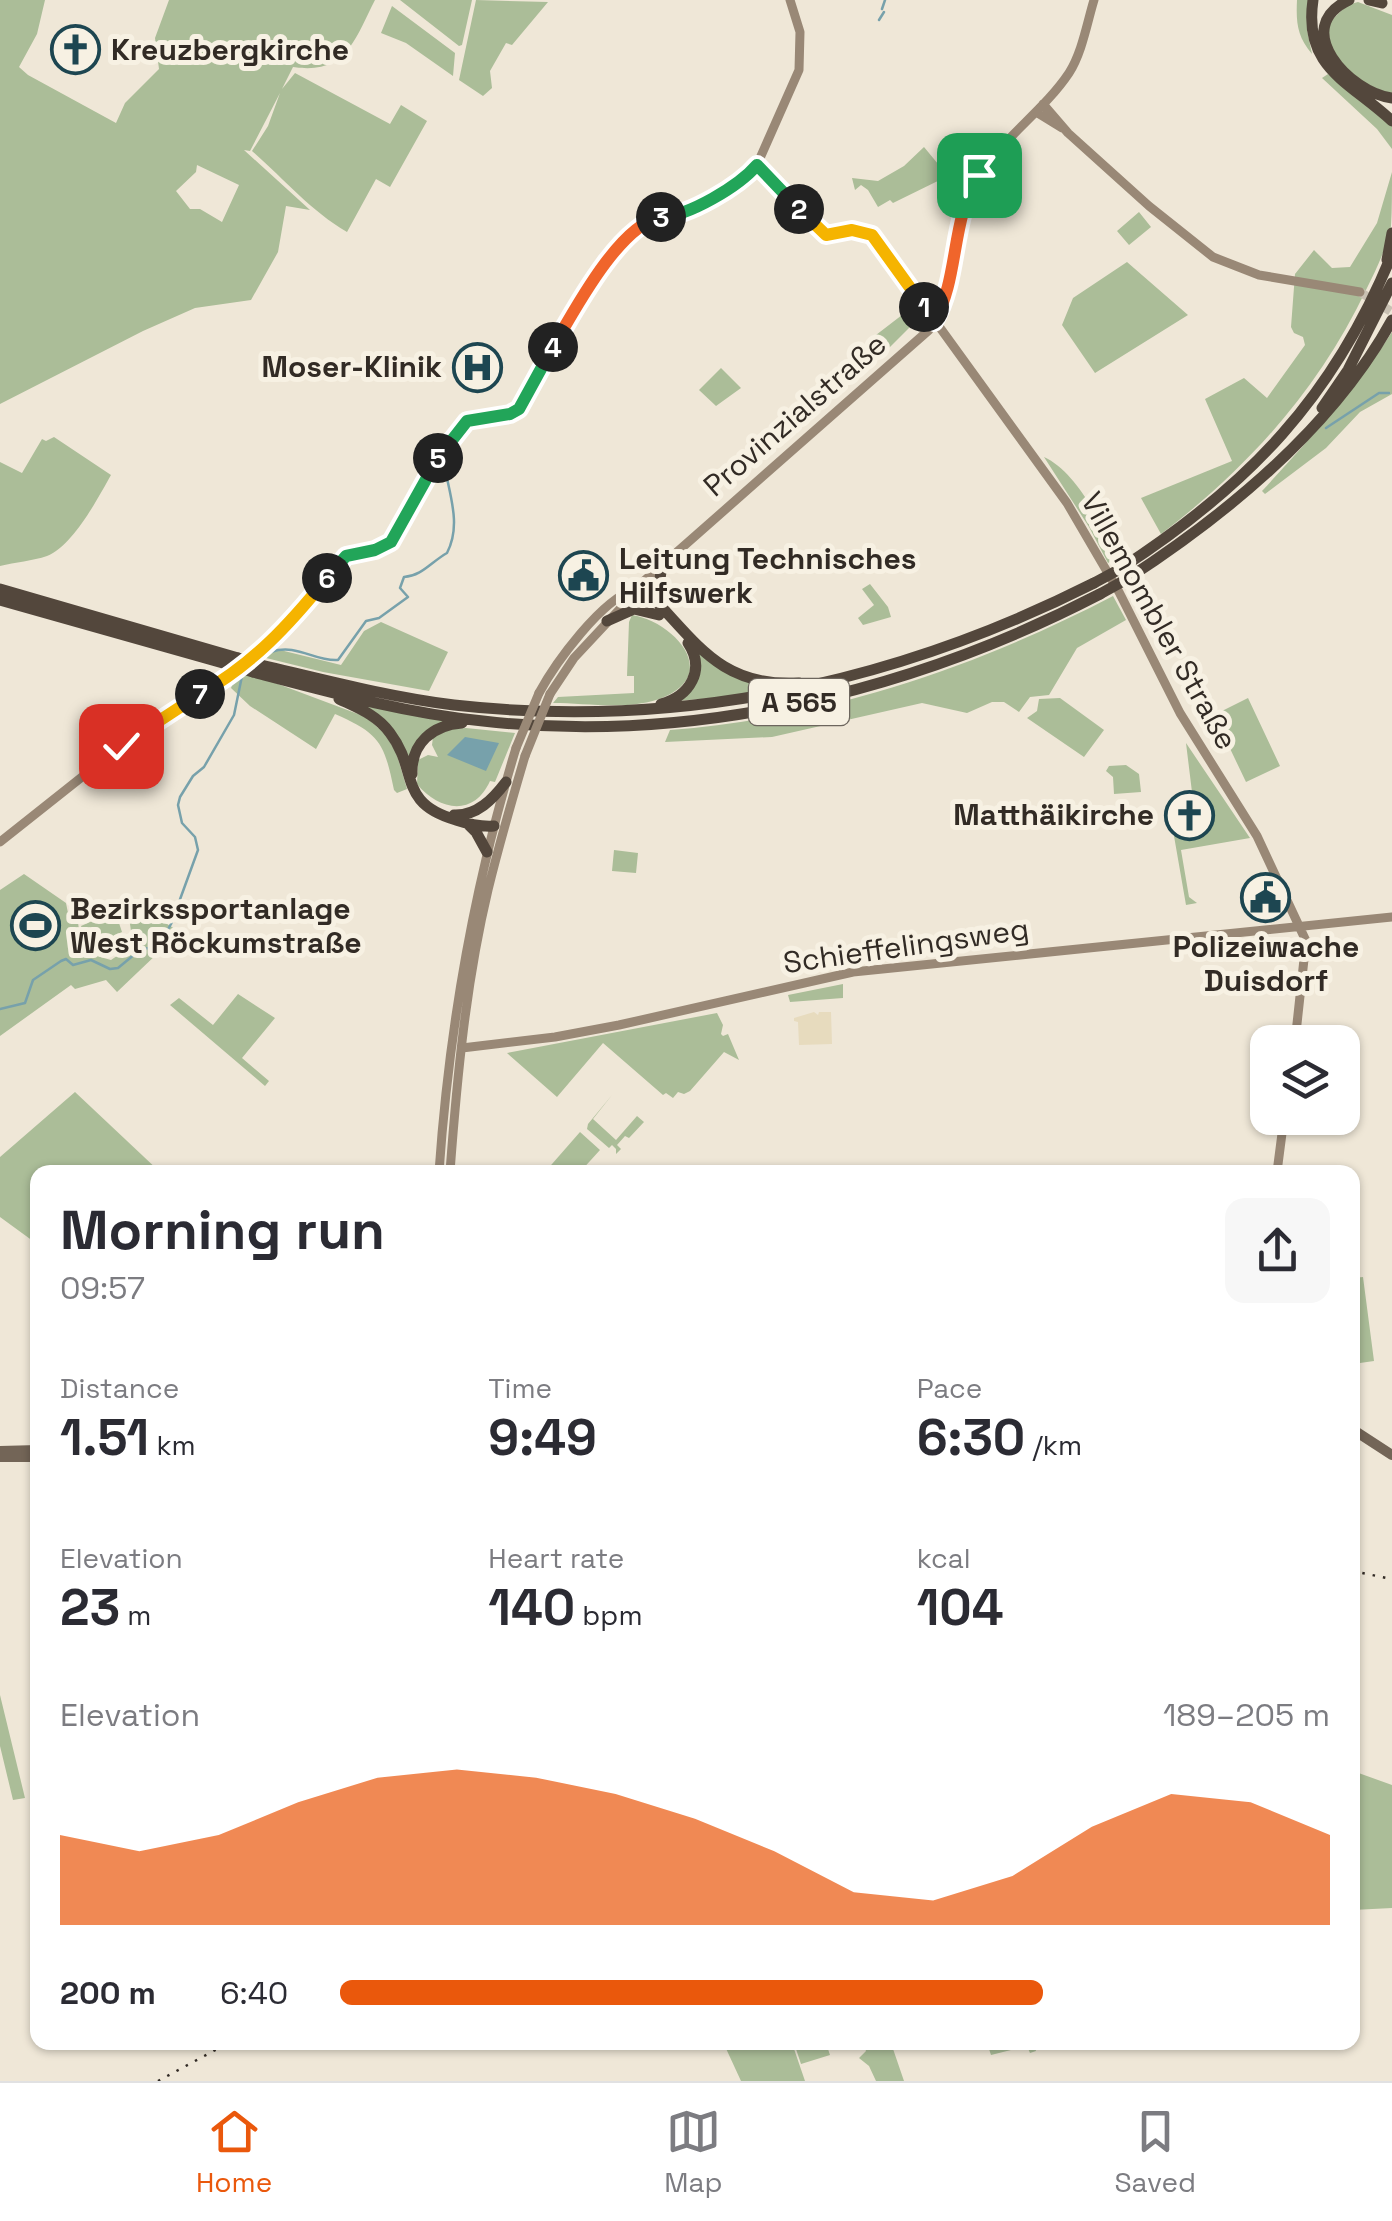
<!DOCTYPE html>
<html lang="en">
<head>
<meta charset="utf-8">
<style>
  body { margin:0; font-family:"Space Grotesk",sans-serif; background:#f7f7f7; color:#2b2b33; height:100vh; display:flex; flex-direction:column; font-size:38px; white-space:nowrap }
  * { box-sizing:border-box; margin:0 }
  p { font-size:32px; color:#7c7c81 }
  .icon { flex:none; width:55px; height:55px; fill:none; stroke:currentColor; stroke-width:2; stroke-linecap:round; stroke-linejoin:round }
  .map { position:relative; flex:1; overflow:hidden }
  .drawer { position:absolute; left:30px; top:1165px; width:1330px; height:885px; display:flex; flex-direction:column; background:#fff; border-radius:20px; box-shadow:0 2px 8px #0004 }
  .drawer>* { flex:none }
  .controls { position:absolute; left:1250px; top:1025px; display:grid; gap:20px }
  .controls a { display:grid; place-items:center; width:110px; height:110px; border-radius:20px; background:#fff; box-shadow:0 2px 8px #0004; font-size:50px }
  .pin { position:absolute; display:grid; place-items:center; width:85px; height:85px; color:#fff; margin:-42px; border-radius:20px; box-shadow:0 5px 15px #0006 }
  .km { position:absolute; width:50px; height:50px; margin:-25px; border-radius:50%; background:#222; color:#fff; font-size:28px; line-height:50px; text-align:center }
  .round { display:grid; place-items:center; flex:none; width:105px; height:105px; border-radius:20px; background:#f7f7f7 }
  .head { display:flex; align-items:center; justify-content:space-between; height:170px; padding:0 30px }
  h1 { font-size:55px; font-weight:700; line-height:75px }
  .stats { display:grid; grid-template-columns:repeat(3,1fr); gap:15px; height:170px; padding:10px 30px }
  .stats div { display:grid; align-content:center }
  .stats b { font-size:50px; font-weight:700 }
  .stats small { font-size:28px; font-weight:400 }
  .stats p { font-size:28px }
  .chart { height:280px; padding:20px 30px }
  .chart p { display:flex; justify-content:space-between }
  .chart svg { width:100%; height:180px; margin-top:10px; fill:#ea580c; opacity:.7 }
  ul { padding:0 30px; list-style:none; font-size:32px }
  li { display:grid; grid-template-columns:160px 120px 1fr; align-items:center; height:75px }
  li i { height:25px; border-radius:12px; background:#ea580c }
  .tab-bar { display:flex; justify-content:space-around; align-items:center; height:140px; border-top:2px solid #e1e1e2; background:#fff; font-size:28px; color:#7c7c81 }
  .tab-bar a { display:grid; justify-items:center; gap:5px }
  .tab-bar .current { color:#ea580c }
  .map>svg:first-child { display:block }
  .green { fill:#abbd98; fill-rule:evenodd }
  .plaza { fill:#e7dbbe }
  .water { fill:#77a1ab }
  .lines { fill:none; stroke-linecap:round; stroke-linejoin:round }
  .stream { stroke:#77a1ab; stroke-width:2.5 }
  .secondary-tunnel { stroke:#c9c1b3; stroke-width:9; stroke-dasharray:9 4.5; stroke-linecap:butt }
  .secondary { stroke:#998876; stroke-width:9 }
  .primary { stroke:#736557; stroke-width:10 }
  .highway { stroke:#53473c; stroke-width:11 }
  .rail { stroke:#322b25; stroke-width:2.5; stroke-dasharray:2.5 8; stroke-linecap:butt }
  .secondary-bridge { stroke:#998876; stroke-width:9 }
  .highway-bridge { stroke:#53473c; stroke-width:11 }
  .split-1-casing { stroke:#fff; stroke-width:20 }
  .split-2-casing { stroke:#fff; stroke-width:20 }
  .split-3-casing { stroke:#fff; stroke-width:20 }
  .split-4-casing { stroke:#fff; stroke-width:20 }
  .split-5-casing { stroke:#fff; stroke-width:20 }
  .split-6-casing { stroke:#fff; stroke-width:20 }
  .split-7-casing { stroke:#fff; stroke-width:20 }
  .split-8-casing { stroke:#fff; stroke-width:20 }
  .split-1 { stroke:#f0652b; stroke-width:12 }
  .split-2 { stroke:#f5b400; stroke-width:12 }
  .split-3 { stroke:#22a559; stroke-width:12 }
  .split-4 { stroke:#f0652b; stroke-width:12 }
  .split-5 { stroke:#22a559; stroke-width:12 }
  .split-6 { stroke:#22a559; stroke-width:12 }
  .split-7 { stroke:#f5b400; stroke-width:12 }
  .split-8 { stroke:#f5b400; stroke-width:12 }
  .labels { text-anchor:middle; stroke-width:10; stroke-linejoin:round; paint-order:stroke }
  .shield { fill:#f7f1e3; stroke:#6d665e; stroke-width:2.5 }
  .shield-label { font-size:28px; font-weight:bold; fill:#322b25 }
  .poi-label { font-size:30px; font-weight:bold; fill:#322b25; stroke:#f7f1e3; text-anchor:start }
  .street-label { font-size:30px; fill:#322b25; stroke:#f7f1e3 }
</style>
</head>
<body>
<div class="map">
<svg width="1392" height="2081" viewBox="0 0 1392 2081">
  <rect width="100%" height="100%" fill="#efe7d7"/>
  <path class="green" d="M0 0H45L37 34 19 67 28 75 116 123 125 103 159 69 155 38 169 0H375C354 41 346 75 293 67L282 89 295 73 390 124 401 105 427 121 390 187 376 179 347 232C311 211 284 179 252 151L268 126 280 93 250 151 244 150 310 210 286 206 278 252 251 300 195 308 143 331 0 404ZM197 165 239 185 222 222 200 209H190L176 191 196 172Z
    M400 0H472L462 45 459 46Z
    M476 0 548 2 512 45 506 43 490 71 492 88 483 96 459 80Z
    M1297 0H1308L1307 30 1312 54C1297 36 1296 23 1297 0Z
    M1358 2 1392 15V94C1371 88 1338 71 1331 49 1329 41 1329 30 1329 23L1347 5Z
    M392 6 455 53 453 76 406 43 381 33Z
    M1328 74 1392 126V149L1377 129 1322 78Z
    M924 147 948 176 893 203 890 200 878 207 868 190 861 185 855 190 852 178 878 181 904 166Z
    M1392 172C1392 189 1392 209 1391 226 1387 247 1376 270 1366 290 1319 389 1248 468 1161 534L1141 498 1232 461 1205 399 1244 378 1267 398 1305 345 1303 337 1294 333 1291 327 1295 274 1314 250 1332 268 1350 267 1377 223Z
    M1139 212 1151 227 1129 245 1117 231Z
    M1127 262 1188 315 1095 373 1062 325 1073 298Z
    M915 305 920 317 887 350 876 335Z
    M1392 332V394L1360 412 1326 448 1265 494 1262 491C1309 440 1355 390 1392 332Z
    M721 368 741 388 716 406 699 390Z
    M54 437 111 475C98 498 73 546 47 556 33 561 15 562 0 566V462L22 473 42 439 46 441Z
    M1044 457C1077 472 1103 525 1116 558L1108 563 1089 527Z
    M870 584 888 607 891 617 863 625 858 618 874 605 862 589Z
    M1113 596 1126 620 1077 648 1049 695 1030 697 1019 712 1004 702H992L967 713 922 703 772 737 665 742 670 730C824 719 977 667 1113 596Z
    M632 615C672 621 721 672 664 697 633 711 587 703 553 703L558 697 634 693V676H627L629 622Z
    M381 622 448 652 429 691 323 672 262 657 272 648 341 665 364 631Z
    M693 646 704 656 780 686 737 696 677 701 687 693Z
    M237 673 270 681 366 717 385 734 396 752 407 789 397 793 394 790C384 742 380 734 335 714L316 749 250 706 231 688Z
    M1060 698 1104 730 1084 757 1027 718 1037 711 1039 699Z
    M1248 698 1280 766 1246 782 1214 715Z
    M363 705 452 722 442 724 409 764Z
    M466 728 515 733 495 782 490 781C474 817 439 811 417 784L418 760 428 755 438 757 432 745 433 737 451 729Z
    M1186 743 1250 838 1181 850 1189 897 1197 903 1186 905 1174 836 1204 828 1199 792H1192Z
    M1126 765 1139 774 1141 792 1114 794 1113 777 1106 771 1109 766Z
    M614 850 638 853 636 873 612 871Z
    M24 874 66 903 68 913 77 915 82 952 111 960 133 945 128 910 132 909 159 919 180 932 117 992 106 980 75 989 71 985 0 1036V890Z
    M115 911 122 932 88 947 81 926Z
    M843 984V998L790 1002 788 995Z
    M238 994 275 1018 242 1058 269 1081 265 1086 170 1005 179 998 213 1025Z
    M717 1013 723 1025 721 1034 723 1036 728 1034 739 1060 724 1052 690 1091 684 1094 678 1092 673 1098 666 1093 663 1095 603 1043 557 1097 507 1053Z
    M75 1092 160 1172H38L37 1244 0 1217V1157Z
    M612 1095 593 1119 616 1140 637 1116 644 1122 629 1138 625 1136 617 1145 621 1149 616 1154V1149L612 1145 609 1148 587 1129 588 1124Z
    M580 1132 600 1150 580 1172H545Z
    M1363 1277 1374 1361 1353 1364V1278Z
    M0 1695 25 1798 13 1800 0 1746Z
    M1353 1771 1392 1785V1908L1353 1910Z
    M723 2042 792 2043 805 2081H741Z
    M794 2043H826L830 2055 801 2064Z
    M863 2043H891L904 2081H876L869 2066 859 2058 866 2051Z
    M987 2043H1034L1036 2051 1030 2053 1027 2046 991 2055Z"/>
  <path class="plaza" d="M814 1012 818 1015 819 1012H831L832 1044 799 1045 798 1022 794 1021V1018Z"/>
  <path class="water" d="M465 737 499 743 486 771 447 755Z"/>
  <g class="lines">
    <path class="stream" d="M882 9 885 0
      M879 20 884 12
      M1326 428 1379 393H1389
      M271 652C297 643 315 662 338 660L366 621 379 618 408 597 400 588 404 577C422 576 431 562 447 553 462 524 449 494 444 463
      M0 1009 25 1003 33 980 61 961 66 959 73 965 91 960 110 969 118 968 141 949 151 948 161 942 171 924 198 850 195 837 182 823 178 805 180 797 193 776 204 767 234 715 242 676"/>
    <path class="secondary-tunnel" d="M1360 292 1392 312"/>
    <path class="secondary" d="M1043 104 1068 133 1149 206 1213 257 1259 275 1360 292
      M1036 112 1062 128
      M757 165 827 235 856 230 875 238 1067 503 1119 592 1180 713 1257 836 1306 941 1295 1042
      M539 693C556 662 601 600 635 589
      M550 694 574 658 631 597 635 589 929 330C957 289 948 235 970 191 993 144 1041 115 1069 73 1082 53 1087 23 1094 0
      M0 842 121 746 257 656 289 624 347 556 375 550 391 541 439 457 462 426 474 418 510 414 521 406 598 272 636 229 647 220 687 211 743 178 757 165 799 70 800 32 790 0
      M462 1048 555 1037 619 1025 853 972 1392 917
      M439 1172C449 1028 474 886 516 748
      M450 1172C457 1078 466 982 488 890 499 845 512 800 525 756
      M1277 1172 1284 1118"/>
    <path class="primary" d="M1352 1429 1392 1455
      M0 1451 38 1450
      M0 1457H38"/>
    <path class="highway" d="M1313 0C1303 68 1349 81 1392 121
      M1349 0C1289 28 1350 93 1392 98
      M1369 0 1382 3
      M1387 260 1392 233
      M1322 408 1348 370 1392 283
      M1120 569C1248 486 1334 397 1392 254
      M1127 579C1227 514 1334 426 1392 320
      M640 585C693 635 715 688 799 683
      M0 589 238 658
      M0 600 230 665
      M661 604 658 594 662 564
      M607 621 634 609 659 615
      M261 665C325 680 389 697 454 705 678 730 894 684 1094 583
      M253 672C329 692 405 713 483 721 694 745 913 691 1100 594
      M339 699C358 708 377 715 390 733 419 771 397 803 456 820 468 824 480 827 494 826
      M661 704C690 696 706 670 688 643
      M412 774C411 743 433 725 462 723
      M454 815C477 816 493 799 506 782
      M467 823 476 832 487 852"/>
    <path class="rail" d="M1352 1571 1392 1579
      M158 2081 230 2042"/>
    <path class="secondary-bridge" d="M516 748 539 693
      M525 756 550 694"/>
    <path class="highway-bridge" d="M1094 583 1120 569
      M1100 594 1127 579
      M238 658 261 665
      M230 665 253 672"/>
  </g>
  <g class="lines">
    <defs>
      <path id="split-1" d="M924 307 934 322C960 277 950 220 979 175"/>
      <path id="split-2" d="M799 209 826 235 852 230 872 235 924 307"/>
      <path id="split-3" d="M661 217C689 216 739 186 757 165L799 209"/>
      <path id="split-4" d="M553 347C574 311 619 225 661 217"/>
      <path id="split-5" d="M438 458 467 421 510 414 519 409 553 347"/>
      <path id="split-6" d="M327 578 346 556 375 550 391 542 438 458"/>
      <path id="split-7" d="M200 694C253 664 289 625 327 578"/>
      <path id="split-8" d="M121 746 200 694"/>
    </defs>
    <use href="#split-1" class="split-1-casing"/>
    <use href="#split-2" class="split-2-casing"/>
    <use href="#split-3" class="split-3-casing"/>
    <use href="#split-4" class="split-4-casing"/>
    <use href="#split-5" class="split-5-casing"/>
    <use href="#split-6" class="split-6-casing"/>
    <use href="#split-7" class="split-7-casing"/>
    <use href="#split-8" class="split-8-casing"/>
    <use href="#split-1" class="split-1"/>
    <use href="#split-2" class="split-2"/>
    <use href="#split-3" class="split-3"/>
    <use href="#split-4" class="split-4"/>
    <use href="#split-5" class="split-5"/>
    <use href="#split-6" class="split-6"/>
    <use href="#split-7" class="split-7"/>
    <use href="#split-8" class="split-8"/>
  </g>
  <defs>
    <symbol id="church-ring" viewBox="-11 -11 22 22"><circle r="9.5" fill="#f7f1e3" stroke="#1d4651" stroke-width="1.5"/><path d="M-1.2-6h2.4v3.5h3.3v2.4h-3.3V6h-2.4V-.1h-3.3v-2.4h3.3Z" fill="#1d4651"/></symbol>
    <symbol id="hospital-ring" viewBox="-11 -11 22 22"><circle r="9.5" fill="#f7f1e3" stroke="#1d4651" stroke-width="1.5"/><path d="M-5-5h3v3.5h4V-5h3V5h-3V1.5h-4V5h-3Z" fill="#1d4651"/></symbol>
    <symbol id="civic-ring" viewBox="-11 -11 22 22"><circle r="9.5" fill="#f7f1e3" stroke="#1d4651" stroke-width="1.5"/><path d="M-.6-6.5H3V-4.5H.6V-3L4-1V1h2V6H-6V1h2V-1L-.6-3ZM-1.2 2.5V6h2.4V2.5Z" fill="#1d4651"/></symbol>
    <symbol id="stadium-ring" viewBox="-11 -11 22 22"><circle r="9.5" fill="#f7f1e3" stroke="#1d4651" stroke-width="1.5"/><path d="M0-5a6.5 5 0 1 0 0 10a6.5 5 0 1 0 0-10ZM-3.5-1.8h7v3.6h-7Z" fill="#1d4651"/></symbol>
  </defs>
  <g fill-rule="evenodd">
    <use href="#church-ring" x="48" y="22" width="55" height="55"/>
    <use href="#hospital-ring" x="450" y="340" width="55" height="55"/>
    <use href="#civic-ring" x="556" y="548" width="55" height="55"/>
    <use href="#church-ring" x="1162" y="788" width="55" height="55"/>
    <use href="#civic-ring" x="1238" y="870" width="55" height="55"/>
    <use href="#stadium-ring" x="8" y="898" width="55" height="55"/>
  </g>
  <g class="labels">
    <rect class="shield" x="749" y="679" width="100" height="46" rx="8"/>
    <g class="shield-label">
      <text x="799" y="712">A 565</text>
    </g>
    <g class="poi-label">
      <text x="111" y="60">Kreuzbergkirche</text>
      <text x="442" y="377" text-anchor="end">Moser-Klinik</text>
      <text x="619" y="569">Leitung Technisches<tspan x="619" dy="34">Hilfswerk</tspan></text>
      <text x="1154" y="825" text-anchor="end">Matthäikirche</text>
      <text x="70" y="919">Bezirkssportanlage<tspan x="70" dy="34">West Röckumstraße</tspan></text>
      <text x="1266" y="957" text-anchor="middle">Polizeiwache<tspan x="1266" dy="34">Duisdorf</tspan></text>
    </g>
    <g class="street-label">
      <text transform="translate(795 415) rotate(-41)" y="10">Provinzialstraße</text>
      <text transform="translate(1159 621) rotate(61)" y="10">Villemombler Straße</text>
      <text transform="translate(906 946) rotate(-8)" y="10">Schieffelingsweg</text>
    </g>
  </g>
</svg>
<div class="controls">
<a><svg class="icon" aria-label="layers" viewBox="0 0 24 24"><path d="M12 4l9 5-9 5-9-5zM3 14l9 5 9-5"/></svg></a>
</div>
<div class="pin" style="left:979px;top:175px;background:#1e9e55"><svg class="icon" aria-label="arrive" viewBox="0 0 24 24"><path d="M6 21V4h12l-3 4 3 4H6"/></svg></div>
<div class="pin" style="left:121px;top:746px;background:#d93025"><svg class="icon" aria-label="check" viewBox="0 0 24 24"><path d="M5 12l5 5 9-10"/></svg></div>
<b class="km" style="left:924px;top:307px">1</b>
<b class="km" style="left:799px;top:209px">2</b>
<b class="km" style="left:661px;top:217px">3</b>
<b class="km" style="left:553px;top:347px">4</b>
<b class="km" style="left:438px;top:458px">5</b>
<b class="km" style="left:327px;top:578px">6</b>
<b class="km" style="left:200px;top:694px">7</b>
<section class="drawer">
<div class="head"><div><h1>Morning run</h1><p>09:57</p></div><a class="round"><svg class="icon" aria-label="share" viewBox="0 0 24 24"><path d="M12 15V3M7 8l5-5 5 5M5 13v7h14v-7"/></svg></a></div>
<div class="stats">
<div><p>Distance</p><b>1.51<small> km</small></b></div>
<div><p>Time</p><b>9:49</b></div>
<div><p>Pace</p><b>6:30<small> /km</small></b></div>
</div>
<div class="stats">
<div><p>Elevation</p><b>23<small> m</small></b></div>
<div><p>Heart rate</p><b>140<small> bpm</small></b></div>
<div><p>kcal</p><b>104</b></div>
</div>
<div class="chart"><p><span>Elevation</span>189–205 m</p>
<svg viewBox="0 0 160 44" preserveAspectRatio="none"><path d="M0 44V22L10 26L20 22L30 14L40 8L50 6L60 8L70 12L80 18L90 26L100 36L110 38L120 32L130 20L140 12L150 14L160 22V44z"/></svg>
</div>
<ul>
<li><b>200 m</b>6:40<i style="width:71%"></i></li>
</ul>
</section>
</div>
<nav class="tab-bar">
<a class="current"><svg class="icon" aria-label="home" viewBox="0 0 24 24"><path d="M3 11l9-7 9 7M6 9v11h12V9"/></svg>Home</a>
<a><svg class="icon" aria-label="map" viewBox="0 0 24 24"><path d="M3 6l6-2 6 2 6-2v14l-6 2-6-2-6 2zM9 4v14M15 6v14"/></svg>Map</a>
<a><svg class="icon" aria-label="saved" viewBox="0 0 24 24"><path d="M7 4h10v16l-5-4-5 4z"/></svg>Saved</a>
</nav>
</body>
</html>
